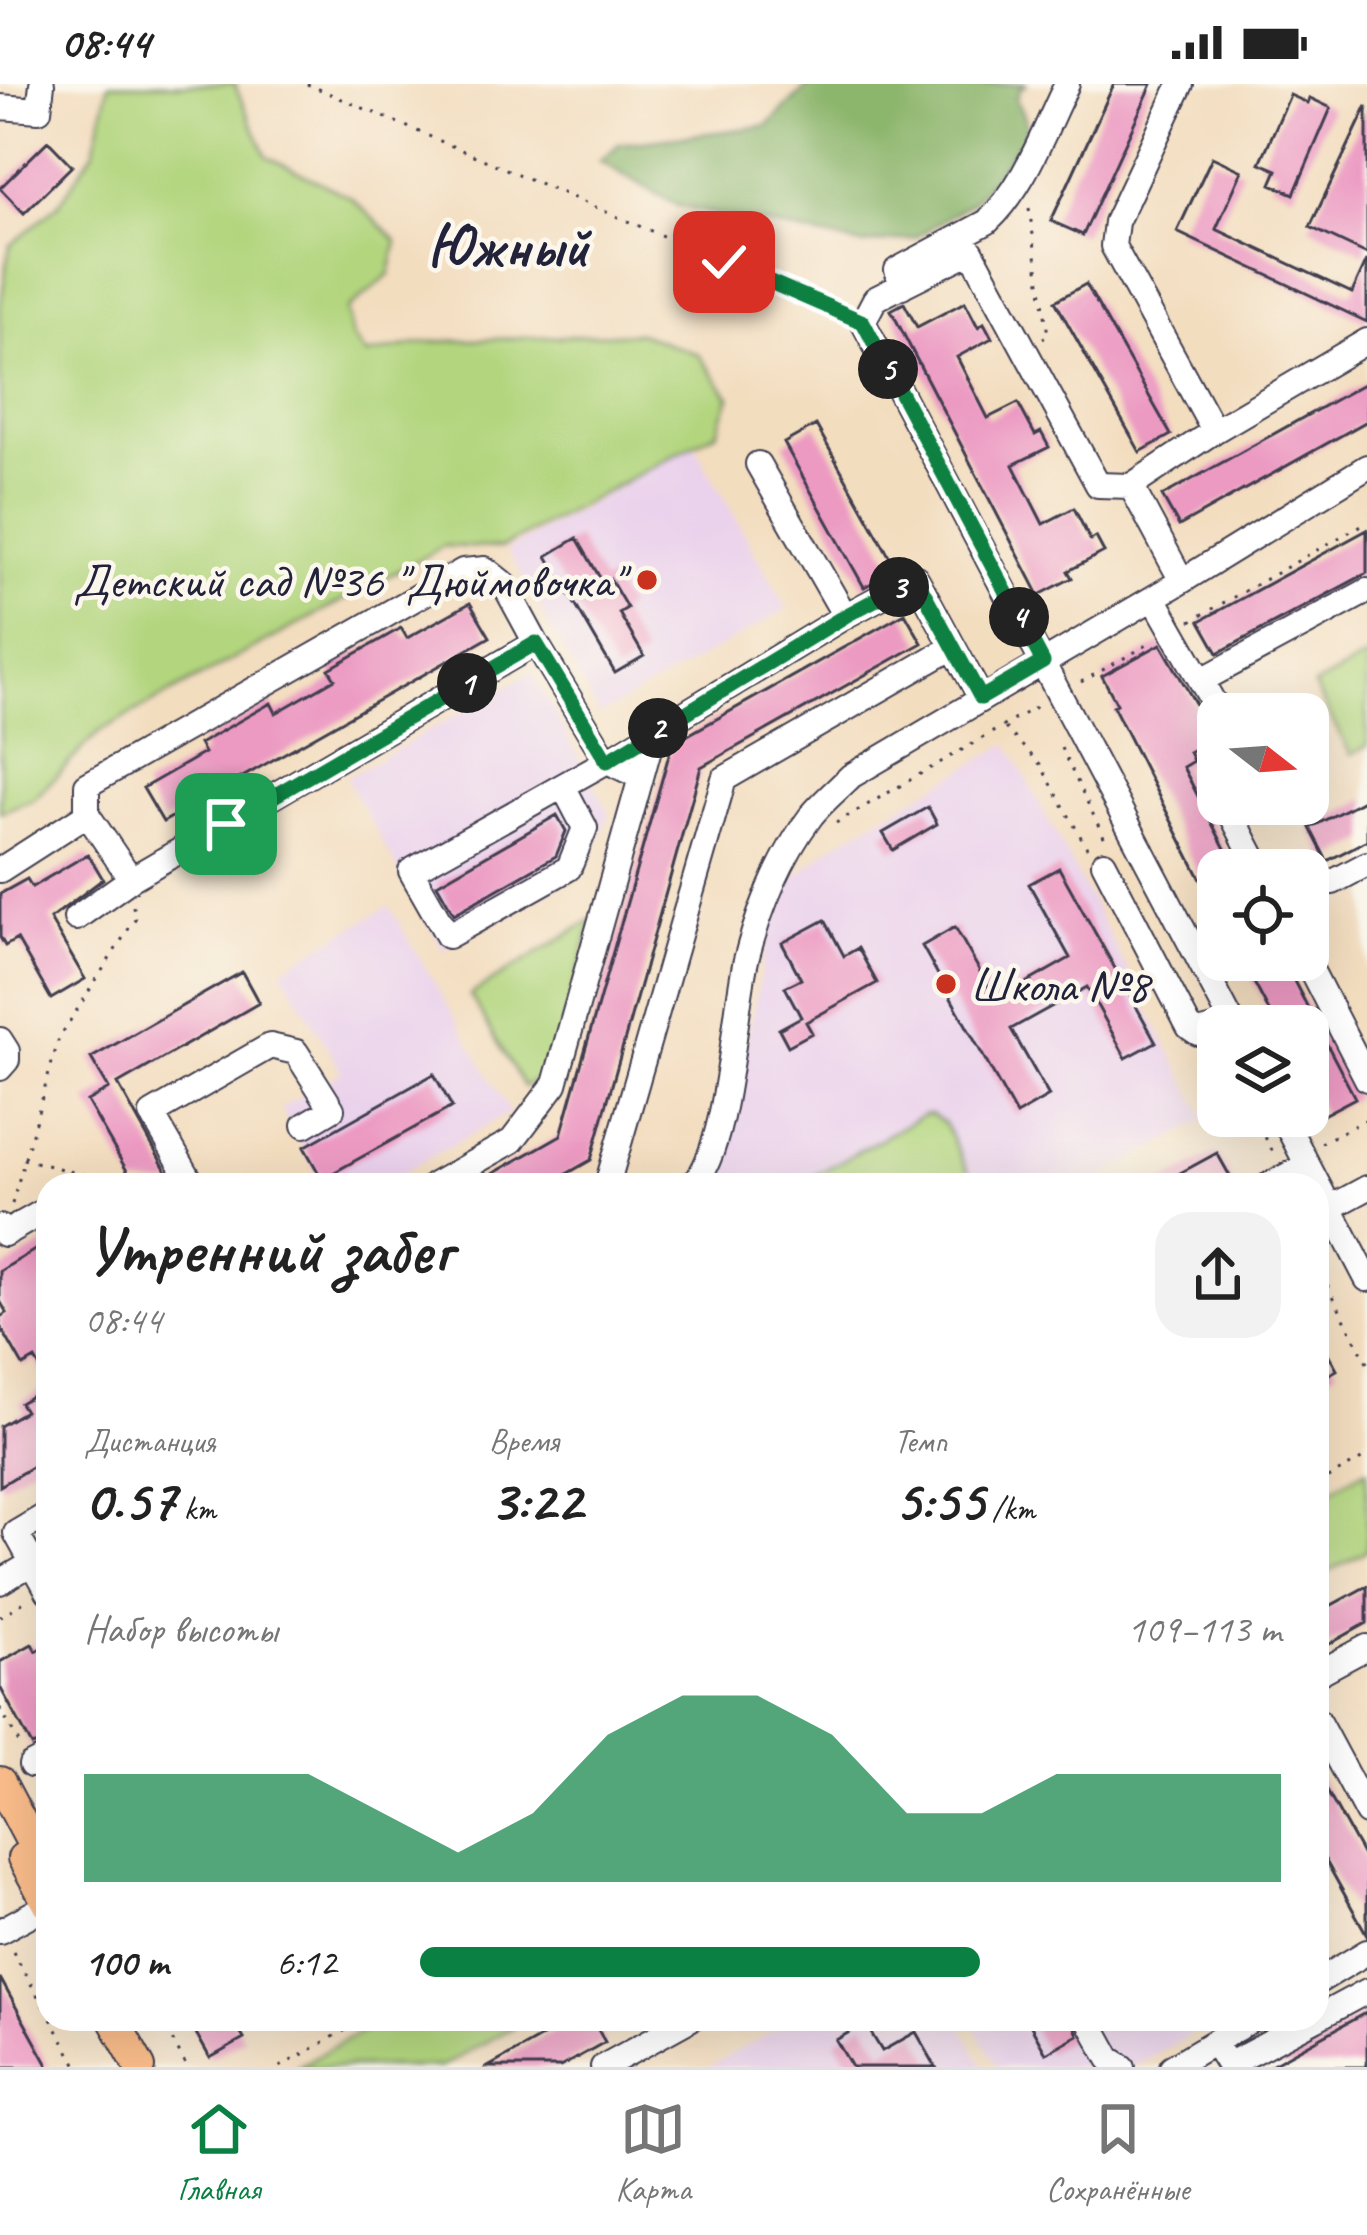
<!DOCTYPE html>
<html lang="ru">
<head>
<meta charset="utf-8">
<style>
  body { margin:0; font-family:Caveat,sans-serif; background:#f2f2f2; color:#222; height:100vh; display:flex; flex-direction:column; font-size:45px; white-space:nowrap }
  * { box-sizing:border-box; margin:0 }
  p { font-size:39px; color:#767676 }
  .icon { flex:none; width:66px; height:66px; fill:none; stroke:currentColor; stroke-width:2; stroke-linecap:round; stroke-linejoin:round }
  .map { position:relative; flex:1; overflow:hidden }
  .panel { position:absolute; left:36px; top:1089px; width:1293px; height:858px; display:flex; flex-direction:column; background:#fff; border-radius:36px; box-shadow:0 12px 48px #0002 }
  .panel>* { flex:none }
  .needle { width:78px; rotate:107deg }
  .controls { position:absolute; left:1197px; top:609px; display:grid; gap:24px }
  .controls a { display:grid; place-items:center; width:132px; height:132px; border-radius:24px; background:#fff; box-shadow:0 12px 48px #0002; font-size:60px }
  .pin { position:absolute; display:grid; place-items:center; width:102px; height:102px; color:#fff; margin:-51px; border-radius:24px; box-shadow:0 6px 18px #0006 }
  .km { position:absolute; width:60px; height:60px; margin:-30px; border-radius:50%; background:#222; color:#fff; font-size:33px; line-height:60px; text-align:center }
  .round { display:grid; place-items:center; flex:none; width:126px; height:126px; border-radius:36px; background:#f2f2f2 }
  .summary { display:flex; align-items:center; justify-content:space-between; height:204px; padding:0 48px }
  h1 { font-size:66px; font-weight:600; line-height:90px }
  .metrics { display:grid; grid-template-columns:repeat(3,1fr); gap:18px; height:204px; padding:12px 48px }
  .metrics div { display:grid; align-content:center }
  .metrics b { font-size:60px; font-weight:600 }
  .metrics small { font-size:33px; font-weight:400 }
  .metrics p { font-size:33px }
  .chart { height:336px; padding:24px 48px }
  .chart p { display:flex; justify-content:space-between }
  .chart svg { width:100%; height:216px; margin-top:12px; fill:#0b8043; opacity:.7 }
  ul { padding:0 48px; list-style:none; font-size:39px }
  li { display:grid; grid-template-columns:192px 144px 1fr; align-items:center; height:90px }
  li i { height:30px; border-radius:15px; background:#0b8043 }
  .status { display:flex; justify-content:space-between; align-items:center; height:84px; padding:0 60px; background:#fff; direction:ltr }
  .status svg { height:33px; fill:currentColor }
  .dock { display:flex; justify-content:space-around; align-items:center; height:168px; border-top:3px solid #e0e0e0; background:#fff; font-size:33px; color:#767676 }
  .dock a { display:grid; justify-items:center; gap:6px }
  .dock .on { color:#0b8043 }
  .map>svg:first-child { display:block }
  .built { fill:#ead1ec }
  .green { fill:#b2d57e; stroke:#6a7c5c; stroke-width:3 }
  .forest { fill:#8db66d; stroke:#586c54; stroke-width:3 }
  .building { fill:#ec9ac2 }
  .lines { fill:none; stroke-linecap:round; stroke-linejoin:round }
  .minor-casing { stroke:#413e4f; stroke-width:28 }
  .major-casing { stroke:#413e4f; stroke-width:34 }
  .path { stroke:#413e4f; stroke-width:3; stroke-dasharray:3 9; stroke-linecap:butt }
  .minor { stroke:#fff; stroke-width:24 }
  .major { stroke:#f9bc8a; stroke-width:30 }
  .route-casing { stroke:#fff; stroke-width:24 }
  .route { stroke:#0b8043; stroke-width:15 }
  .poi-dot { fill:#c8321e; stroke:#fbf7ec; stroke-width:4.5 }
  .labels { text-anchor:middle; stroke-width:9; stroke-linejoin:round; paint-order:stroke }
  .poi-label { font-size:48px; fill:#22223b; stroke:#fbf7ec; text-anchor:end }
  .district-label { font-size:60px; font-weight:bold; fill:#22223b; stroke:#fbf7ec }
</style>
</head>
<body>
<div class="status"><b>08:44</b><svg viewBox="0 0 49 12"><path d="M0 12V9h3v3zM5 12V6h3v6zM10 12V3h3v9zM15 12V0h3v12zM26 1h20v11H26zM47 4h2v5h-2z"/></svg></div>
<div class="map">
<svg width="1367" height="1983" viewBox="0 0 1367 1983">
  <rect width="100%" height="100%" fill="#fbf7ec"/>
  <filter id="ink" filterUnits="userSpaceOnUse"><feTurbulence type="fractalNoise" baseFrequency=".00833" numOctaves="2"/><feDisplacementMap in="SourceGraphic" scale="24" xChannelSelector="R" yChannelSelector="G"/><feConvolveMatrix kernelMatrix="1 2 1 2 8 2 1 2 1" color-interpolation-filters="sRGB"/></filter>
  <filter id="wash" filterUnits="userSpaceOnUse"><feTurbulence type="fractalNoise" baseFrequency=".004" numOctaves="4" result="noise"/><feDisplacementMap in="SourceGraphic" scale="48" xChannelSelector="R" yChannelSelector="G"/><feGaussianBlur stdDeviation="2.7" result="paint"/><feColorMatrix in="noise" values="0 0 0 0 0 0 0 0 0 0 0 0 0 0 0 0 0 1.4 0 .05"/><feComposite in="paint" operator="in"/></filter>
  <g filter="url(#wash)">
    <rect width="100%" height="100%" fill="#f3ddbf"/>
    <path class="built" d="M694 361 787 525 600 631 507 466Z
      M532 588 610 730 584 788 444 866 346 694Z
      M1008 660 1206 1035 1086 1101H718L771 836 791 797 835 760Z
      M389 822 510 1028 381 1101H323L281 1024 342 988 282 885Z
      M796 1935H957L984 1983H708Z
      M971 1935H1180L1189 1952 1133 1983H997Z"/>
    <path class="green" d="M109 0H234L267 72 350 113 397 157 390 190 347 226 352 253 366 271 427 258 639 249 698 270 730 313 717 348 501 464 444 462 100 647 34 715 0 728V222L10 162 59 120 94 67Z
      M1367 573V662L1351 671 1314 602Z
      M593 835 551 987 524 1003 470 911Z
      M930 1030 944 1039 975 1101H798L923 1031Z
      M1367 1385V1466L1317 1494V1413Z
      M383 1935H527L441 1983H297Z"/>
    <path class="forest" d="M810 0H1028L1021 3 1016 15 1027 40 1023 55 974 116 915 154 863 161 678 122 600 77 619 60 767 42Z"/>
    <g id="blocks">
      <path class="building" d="M1114 0H1152L1083 151 1051 137Z
        M1290 11 1308 19 1310 14 1331 24 1294 110 1271 100 1277 86 1260 79Z
        M1367 22V170L1310 143Z
        M48 57 72 82 24 129 0 104Z
        M1212 73 1242 87 1216 145 1352 209 1367 176V238L1177 148Z
        M1086 200 1171 351 1140 368 1055 217Z
        M965 218 978 243 984 239 992 254 957 273 988 334 1018 319 1035 351 1041 348 1049 363 1013 381 1043 440 1074 424 1090 456 1096 453 1104 468 1068 487 1072 494 1039 511 891 226 904 219 917 243Z
        M1367 298V337L1179 442 1162 412Z
        M816 341 897 486 864 503 784 359Z
        M1367 446V489L1218 569 1200 537Z
        M577 454 603 499 610 495 627 524 619 529 644 572 615 589 547 472Z
        M470 519 490 553 163 738 143 704 204 669 199 660 271 619 276 629 335 595 329 585 401 544 407 554Z
        M905 529 922 559 701 683 591 1076 547 1101H473L561 1051 672 660Z
        M1161 560 1206 638 1218 646V653L1189 668 1193 677 1183 683 1236 786H1218V829L1113 622 1117 620 1102 592Z
        M1367 714V756L1327 777 1310 744Z
        M928 723 937 740 893 766 883 749Z
        M557 731 566 747 556 772 454 830 437 800Z
        M88 770 103 795 50 835 85 895 51 915 17 855 5 862 0 853V810L27 795 32 803Z
        M1059 784 1156 958 1126 974 1087 903 1011 945 1049 1012 1016 1031 922 862 955 843 996 916 1070 874 1029 800Z
        M825 836 844 872 858 864 877 899 806 938 812 949 788 962 779 945 801 933 785 903 801 895 782 859Z
        M1242 876H1283L1355 1014 1323 1031 1308 1002V942H1277Z
        M242 888 259 919 118 1000 174 1101H135L87 1017 109 1005 91 974Z
        M434 990 452 1023 322 1095 304 1063Z
        M1217 1069 1235 1101H1158Z
        M48 1158V1297L35 1275 23 1282 0 1242V1233L7 1229 0 1217V1187Z
        M1317 1249 1337 1286 1317 1297Z
        M48 1302V1373L0 1402V1342L25 1327 20 1319Z
        M1367 1502V1539L1317 1567V1529Z
        M32 1560 36 1567 48 1560V1656L32 1662 0 1603V1578Z
        M1317 1689 1367 1779V1851L1317 1761Z
        M0 1894 49 1983H0Z
        M1367 1928V1983H1267Z
        M188 1935H232L244 1955 210 1974Z
        M574 1935H592L605 1958 560 1983H488Z
        M1027 1935H1072L1078 1951 1046 1969Z
        M865 1939 882 1967 916 1948 936 1983H852L836 1956Z"/>
    </g>
  </g>
  <g filter="url(#ink)">
    <use href="#blocks" fill-opacity="0" stroke="#413e4f" stroke-width="3"/>
    <g class="lines">
      <defs>
        <path id="minor" d="M1181 0 1116 138 1113 162 1214 347
          M0 23 39 26 42 0
          M902 202 897 186 987 138C1025 103 1044 46 1067 0
          M758 380 845 532
          M1131 402 1182 497
          M1154 514 1220 630
          M1202 596 1367 507
          M1218 692 1215 698 1218 704
          M563 702 585 744 569 784 448 852 411 787 607 677 845 532 916 494 981 614
          M1226 720 1260 786
          M87 730 131 795 536 559
          M1104 779 1189 943 1198 949 1218 944
          M0 786 87 730V701L463 487 485 485 504 500 536 559 607 677 641 693
          M1333 798 1367 780
          M76 834 131 795
          M1306 876 1367 995
          M1234 942 863 238 875 215 971 167 1098 401 1131 402 1214 347 1367 257
          M0 956 7 967V976L0 984
          M1282 1032 1367 1195
          M193 1101 152 1030 270 962 296 968 332 1025 305 1041
          M434 1101 512 1057 555 1000 654 647
          M607 1101 724 695 953 563
          M693 1101C729 1062 733 932 746 876 759 826 780 774 811 732 822 718 838 705 851 692L1182 497 1367 383
          M1269 1101 1307 1081
          M1330 1124 1367 1104
          M0 1143 4 1150 48 1125
          M48 1430 16 1449 48 1507
          M0 1498 48 1470
          M1317 1590 1367 1563
          M1317 1636 1367 1729
          M31 1681 48 1672
          M0 1847 48 1821
          M1317 1898 1367 1868
          M1317 1934 1367 1907
          M1088 1935 1110 1975 1123 1983
          M1214 1958 1228 1981 1315 1935
          M603 1983 690 1935
          M1172 1983 1253 1935"/>
        <path id="major" d="M0 1698 48 1789
          M23 1774 48 1819
          M113 1935 140 1983"/>
      </defs>
      <use href="#minor" class="minor-casing"/>
      <use href="#major" class="major-casing"/>
      <path class="path" d="M307 0 845 230
        M1029 124 1048 251 1043 254
        M1191 537 1367 438
        M1081 598 1151 559
        M1005 644 1040 680 1087 764
        M1061 664 1106 757
        M836 739 1041 620
        M1254 1032 1275 1072
        M1321 1059 1367 1035
        M23 1075 108 1097 113 1101
        M12 1120 59 954 135 835 133 822
        M1317 1180 1367 1279
        M1317 1400 1367 1372
        M0 1533 29 1515
        M0 1624 19 1659
        M40 1700 48 1716
        M13 1868 48 1930
        M51 1935 78 1983
        M161 1935 187 1983
        M280 1983 365 1935"/>
      <use href="#minor" class="minor"/>
      <use href="#major" class="major"/>
    </g>
  </g>
  <g class="lines" filter="url(#ink)">
    <defs>
      <path id="route" d="M226 740 536 559 607 677 845 532 916 494 981 614 1043 578 863 238 724 178"/>
    </defs>
    <use href="#route" class="route-casing"/>
    <use href="#route" class="route"/>
  </g>
  <g class="poi-dot">
    <circle cx="647" cy="496" r="12"/>
    <circle cx="946" cy="900" r="12"/>
  </g>
  <g class="labels">
    <g class="poi-label">
      <text x="623" y="513">Детский сад №36 "Дюймовочка"</text>
      <text x="970" y="917" text-anchor="start">Школа №8</text>
    </g>
    <g class="district-label">
      <text x="508" y="182">Южный</text>
    </g>
  </g>
</svg>
<div class="controls">
<a><svg class="needle" viewBox="-14 -14 28 28"><path d="M0-13l5 13h-10z" fill="#e53935"/><path d="M0 13l5-13h-10z" fill="#767676"/></svg></a>
<a><svg class="icon" aria-label="locate" viewBox="0 0 24 24"><circle cx="12" cy="12" r="6"/><path d="M12 2v4M12 18v4M2 12h4M18 12h4"/></svg></a>
<a><svg class="icon" aria-label="layers" viewBox="0 0 24 24"><path d="M12 4l9 5-9 5-9-5zM3 14l9 5 9-5"/></svg></a>
</div>
<div class="pin" style="left:226px;top:740px;background:#1e9e55"><svg class="icon" aria-label="arrive" viewBox="0 0 24 24"><path d="M6 21V4h12l-3 4 3 4H6"/></svg></div>
<div class="pin" style="left:724px;top:178px;background:#d93025"><svg class="icon" aria-label="check" viewBox="0 0 24 24"><path d="M5 12l5 5 9-10"/></svg></div>
<b class="km" style="left:467px;top:599px">1</b>
<b class="km" style="left:658px;top:644px">2</b>
<b class="km" style="left:899px;top:503px">3</b>
<b class="km" style="left:1019px;top:533px">4</b>
<b class="km" style="left:888px;top:285px">5</b>
<section class="panel">
<div class="summary"><div><h1>Утренний забег</h1><p>08:44</p></div><a class="round"><svg class="icon" aria-label="share" viewBox="0 0 24 24"><path d="M12 15V3M7 8l5-5 5 5M5 13v7h14v-7"/></svg></a></div>
<div class="metrics">
<div><p>Дистанция</p><b>0.57<small> km</small></b></div>
<div><p>Время</p><b>3:22</b></div>
<div><p>Темп</p><b>5:55<small> /km</small></b></div>
</div>
<div class="chart"><p><span>Набор высоты</span>109–113 m</p>
<svg viewBox="0 0 160 44" preserveAspectRatio="none"><path d="M0 44V22L10 22L20 22L30 22L40 30L50 38L60 30L70 14L80 6L90 6L100 14L110 30L120 30L130 22L140 22L150 22L160 22V44z"/></svg>
</div>
<ul>
<li><b>100 m</b>6:12<i style="width:65%"></i></li>
</ul>
</section>
</div>
<nav class="dock">
<a class="on"><svg class="icon" aria-label="home" viewBox="0 0 24 24"><path d="M3 11l9-7 9 7M6 9v11h12V9"/></svg>Главная</a>
<a><svg class="icon" aria-label="map" viewBox="0 0 24 24"><path d="M3 6l6-2 6 2 6-2v14l-6 2-6-2-6 2zM9 4v14M15 6v14"/></svg>Карта</a>
<a><svg class="icon" aria-label="saved" viewBox="0 0 24 24"><path d="M7 4h10v16l-5-4-5 4z"/></svg>Сохранённые</a>
</nav>
</body>
</html>
